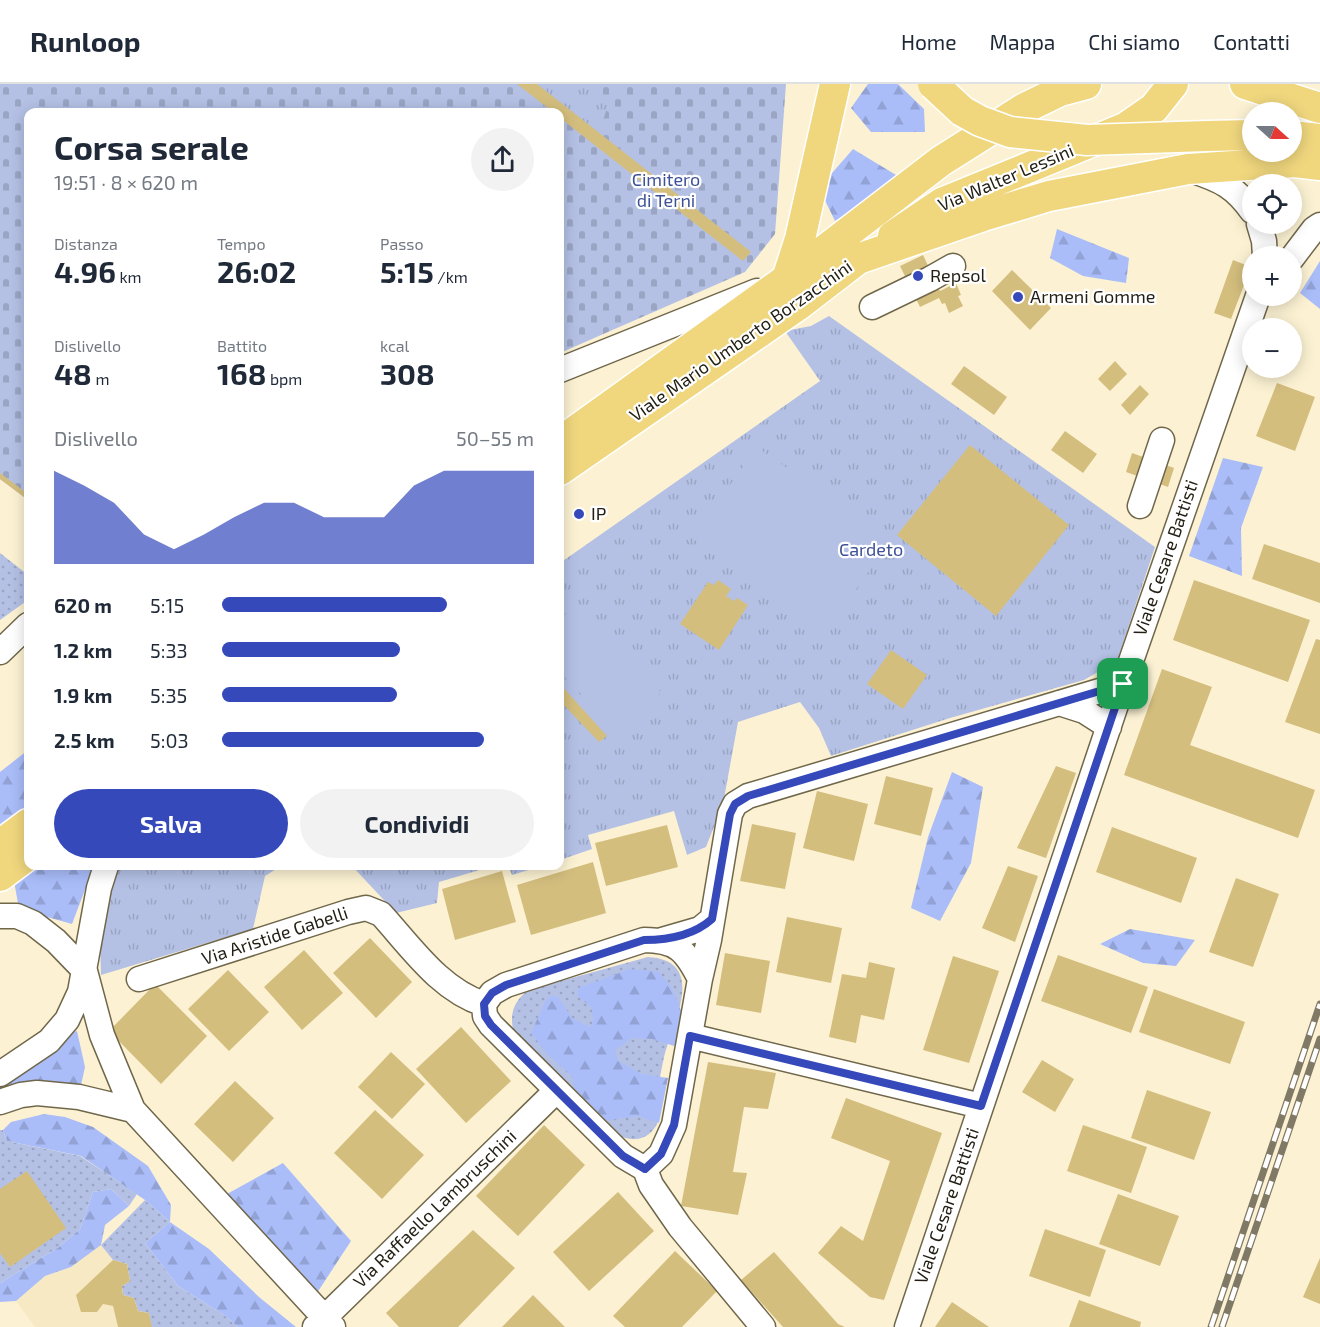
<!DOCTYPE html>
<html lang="it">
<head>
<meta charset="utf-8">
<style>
  body { margin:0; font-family:"Exo 2",sans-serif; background:#f2f2f3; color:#1f2937; height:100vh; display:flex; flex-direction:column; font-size:22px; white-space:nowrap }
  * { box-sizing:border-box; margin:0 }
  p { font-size:20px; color:#747a83 }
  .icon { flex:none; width:33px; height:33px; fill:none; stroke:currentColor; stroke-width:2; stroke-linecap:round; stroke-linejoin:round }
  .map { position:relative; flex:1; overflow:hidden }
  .panel { position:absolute; left:24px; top:24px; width:540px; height:762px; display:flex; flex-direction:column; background:#fff; border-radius:12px; box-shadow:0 3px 15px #0003 }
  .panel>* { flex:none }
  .needle { width:39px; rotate:111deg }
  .tools { position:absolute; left:1242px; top:18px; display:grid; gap:12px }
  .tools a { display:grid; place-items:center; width:60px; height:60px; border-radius:50%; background:#fff; box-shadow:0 3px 15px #0003; font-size:30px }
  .pin { position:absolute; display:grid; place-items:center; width:51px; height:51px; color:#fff; margin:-26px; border-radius:12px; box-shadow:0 3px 9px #0006 }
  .round { display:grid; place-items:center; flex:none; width:63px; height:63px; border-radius:32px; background:#f2f2f3 }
  .head { display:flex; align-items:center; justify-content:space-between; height:102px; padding:0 30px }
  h1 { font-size:33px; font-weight:700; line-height:45px }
  .metrics { display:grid; grid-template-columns:repeat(3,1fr); gap:9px; height:102px; padding:6px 30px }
  .metrics div { display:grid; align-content:center }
  .metrics b { font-size:30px; font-weight:700 }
  .metrics small { font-size:16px; font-weight:400 }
  .metrics p { font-size:16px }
  .chart { height:168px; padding:12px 30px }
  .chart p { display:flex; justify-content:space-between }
  .chart svg { width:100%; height:108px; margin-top:6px; fill:#3549bb; opacity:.7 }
  .cta { display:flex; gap:12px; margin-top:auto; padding:12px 30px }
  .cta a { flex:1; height:69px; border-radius:36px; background:#3549bb; color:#fff; font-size:24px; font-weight:700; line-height:69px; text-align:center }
  .cta a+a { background:#f2f2f3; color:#1f2937 }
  ul { padding:0 30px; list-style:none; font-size:20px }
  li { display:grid; grid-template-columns:96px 72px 1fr; align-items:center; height:45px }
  li i { height:15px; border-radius:8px; background:#3549bb }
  header { display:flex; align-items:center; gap:36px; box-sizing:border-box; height:84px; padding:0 30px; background:#fff; border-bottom:2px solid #e0e1e3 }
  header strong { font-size:28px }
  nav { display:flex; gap:33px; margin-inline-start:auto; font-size:21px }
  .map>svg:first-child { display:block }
  .built { fill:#f7e9c3 }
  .grass { fill:url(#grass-dots) }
  .forest { fill:url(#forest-firs) }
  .cemetery { fill:url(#cemetery-stones) }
  .park { fill:url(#park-tufts) }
  .pitch { fill:#b4c1e5 }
  .building { fill:#d4be7e }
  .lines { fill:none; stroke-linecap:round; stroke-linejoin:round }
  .minor-casing { stroke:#70674b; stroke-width:27 }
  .major-casing { stroke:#fff; stroke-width:33 }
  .minor { stroke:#fff; stroke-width:24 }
  .major { stroke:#f0d77e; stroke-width:30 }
  .rail-casing { stroke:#807966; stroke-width:7 }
  .rail { stroke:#fff; stroke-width:4.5; stroke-dasharray:14; stroke-linecap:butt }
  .major-bridge-casing { stroke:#fff; stroke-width:33; stroke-linecap:butt }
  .major-bridge { stroke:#f0d77e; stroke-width:30 }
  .route-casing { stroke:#fff; stroke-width:12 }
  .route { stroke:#3549bb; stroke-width:8 }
  .poi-dot { fill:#3549bb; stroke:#fff; stroke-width:2 }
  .labels { text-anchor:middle; stroke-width:4.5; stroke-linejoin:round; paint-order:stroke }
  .street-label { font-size:18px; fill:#221e13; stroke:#fff }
  .park-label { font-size:18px; fill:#3e5197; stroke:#fff }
  .poi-label { font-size:18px; fill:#221e13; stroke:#fff; text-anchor:start }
</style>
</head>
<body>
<header>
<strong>Runloop</strong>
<nav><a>Home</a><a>Mappa</a><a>Chi siamo</a><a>Contatti</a></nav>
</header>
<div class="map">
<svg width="1320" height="1243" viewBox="0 0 1320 1243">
  <defs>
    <pattern id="grass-dots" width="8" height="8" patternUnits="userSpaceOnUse" patternTransform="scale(1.5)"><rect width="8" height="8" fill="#b4c1e5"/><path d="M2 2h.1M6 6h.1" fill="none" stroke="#9aa5c4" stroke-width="1.8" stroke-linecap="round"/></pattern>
    <pattern id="forest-firs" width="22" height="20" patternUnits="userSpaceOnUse" patternTransform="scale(1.5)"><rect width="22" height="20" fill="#aabdf9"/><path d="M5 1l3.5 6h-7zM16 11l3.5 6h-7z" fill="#92a2d5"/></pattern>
    <pattern id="cemetery-stones" width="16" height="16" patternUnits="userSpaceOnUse" patternTransform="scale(1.5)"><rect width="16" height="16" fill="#b4c1e5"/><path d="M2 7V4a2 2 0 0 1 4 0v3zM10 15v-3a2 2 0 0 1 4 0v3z" fill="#9aa5c4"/></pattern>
    <pattern id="park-tufts" width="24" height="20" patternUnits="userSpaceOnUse" patternTransform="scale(1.5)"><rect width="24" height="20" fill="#b4c1e5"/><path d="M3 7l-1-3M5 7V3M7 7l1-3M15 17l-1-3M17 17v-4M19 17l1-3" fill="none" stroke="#9aa5c4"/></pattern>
  </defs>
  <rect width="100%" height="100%" fill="#fcf2d3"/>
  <path class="built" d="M101 1161 113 1176 76 1211 82 1228H96L103 1220 113 1222 118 1243H35L16 1217 45 1192 71 1183Z"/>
  <path class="grass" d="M0 469 28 491V516L0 536Z
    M648 873C712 877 668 946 663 978 661 987 659 997 659 1006 658 1019 663 1035 653 1046 643 1058 628 1057 616 1050L514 949C509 931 513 918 528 906Z
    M0 1046H3L7 1057 80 1072 137 1110 129 1122 111 1105 93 1108 80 1145 59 1163 0 1199Z
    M145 1116 170 1138 145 1159 178 1202 224 1231 238 1243H151L149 1229 138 1227 134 1214 123 1211 122 1202 130 1197 127 1180 113 1176 101 1161Z"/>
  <path class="forest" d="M868 0H898L924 25 925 48H871L851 24Z
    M853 65 901 94 835 137 819 104Z
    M1057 145 1129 174 1126 199 1083 192 1050 174Z
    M1320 177V225L1300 209Z
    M1223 374 1263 383 1241 444 1242 492 1189 472Z
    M28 666V725L15 741 0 752V688Z
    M952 688 983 703 971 779 940 837 911 824 928 753Z
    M35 782H94L72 840 19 825 14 797Z
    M1130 845 1195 856 1176 882 1143 879 1100 860Z
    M630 885 659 888 671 903 685 936 674 962 652 955 632 954 615 966 618 977 642 990 668 994 659 1039 638 1032 602 1037 576 1012 572 992 548 971 531 949 546 916 552 911 559 914 572 934 590 943 593 937 592 924 578 912V904Z
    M77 947 85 983 78 1015 0 1012V988L54 953Z
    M44 1030 65 1033 93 1043 148 1082 171 1121 170 1138 209 1165 259 1213 296 1243H238L224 1231 178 1202 145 1159 170 1138 145 1116 81 1072 7 1057 3 1046 11 1038Z
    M283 1079 351 1157 315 1212 207 1121Z
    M111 1105 129 1122 105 1141 101 1161 71 1183 45 1192 16 1217 0 1218V1199L59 1163 80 1145 93 1108Z"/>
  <path class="cemetery" d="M0 0H786L775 150 745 188 560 269V28H28V416L0 395Z"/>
  <path class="park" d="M536 0H583L609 18 599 49Z
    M829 232 1155 463 1117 577 1084 596 950 634 831 672 819 644 800 618 738 638 723 720 706 763 687 771 674 727 588 751 592 765 560 776V479L820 297 785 247 811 242Z
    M117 782H281L265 792 253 845 101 891 100 859 102 835Z
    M352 782H493L439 798 437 819 396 829Z
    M508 782H542L512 791Z"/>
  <path class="pitch" d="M757 363 890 457 826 548 692 454Z
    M577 519 661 608 618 649 560 588V536Z"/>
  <path class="building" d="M517 0H537L751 168 743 177 560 34V28H553Z
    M923 171 940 207 956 199 961 211 958 212 963 222 949 229 945 219 942 220 939 214 920 223 900 182Z
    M1233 176 1251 183 1231 235 1214 229Z
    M1012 186 1051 224 1030 246 992 207Z
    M1115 277 1127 290 1110 307 1098 295Z
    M964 282 1007 313 994 331 951 300Z
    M1277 299 1315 313 1295 367 1256 352Z
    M1140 301 1149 310 1130 331 1121 321Z
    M1065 347 1097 370 1083 389 1051 366Z
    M970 361 1069 441 996 532 897 451Z
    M1132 369 1174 384 1168 403 1126 388Z
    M0 389 28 410V416L0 395Z
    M1264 460 1320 479V519L1252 495Z
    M718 496 731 505 726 512 734 517 737 514 748 521 719 566 680 540 708 498 714 501Z
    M1194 496 1310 536 1288 598 1173 556Z
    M1316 555 1320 556V650L1285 638Z
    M891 566 927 591 903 625 867 600Z
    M1162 585 1212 603 1190 661 1315 706 1298 754 1124 691Z
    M560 600 607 652 599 658 560 617Z
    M1056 682 1076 689 1046 774 1017 764Z
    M886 692 933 704 921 752 874 740Z
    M817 707 868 720 854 777 803 764Z
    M752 740 796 749 785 805 740 797Z
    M667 741 678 783 606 802 595 759Z
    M1112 743 1197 774 1181 819 1096 788Z
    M593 778 606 829 531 851 517 801Z
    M1008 782 1038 792 1015 858 982 844Z
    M502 787 516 838 455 856 442 805Z
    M1236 794 1279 810 1253 883 1209 868Z
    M787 833 842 844 831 899 776 888Z
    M370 854 412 898 376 934 333 889Z
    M304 866 343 909 302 946 264 903Z
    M725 869 770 877 761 929 716 921Z
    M1058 871 1148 903 1131 949 1041 917Z
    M953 872 999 887 969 979 923 966Z
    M869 878 895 884 884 936 861 931 856 959 829 953 842 890 866 894Z
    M228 886 269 928 229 967 188 925Z
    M155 900 207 952 161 1000 109 947Z
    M1154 905 1245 938 1230 980 1139 948Z
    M461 943 511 997 466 1039 416 985Z
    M391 968 425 1000 392 1035 358 1003Z
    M1042 976 1074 995 1055 1028 1022 1008Z
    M708 978 776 989 768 1025 744 1023 733 1088 747 1089 738 1131 681 1122Z
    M235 997 274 1034 233 1078 194 1040Z
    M1147 1006 1211 1028 1194 1076 1131 1054Z
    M846 1014 942 1049 884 1216 870 1213 818 1169 841 1142 863 1157 890 1077 831 1054Z
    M375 1026 424 1071 382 1115 334 1069Z
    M544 1041 585 1081 518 1152 476 1112Z
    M1083 1041 1147 1063 1131 1109 1067 1087Z
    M27 1087 66 1144 10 1183 0 1169V1105Z
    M618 1108 654 1147 589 1207 553 1168Z
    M1118 1110 1179 1132 1160 1182 1099 1160Z
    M1045 1145 1106 1166 1090 1213 1029 1192Z
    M473 1146 515 1184 458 1243H399L386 1229Z
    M675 1167 717 1207 682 1243H625L613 1232Z
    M774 1168 838 1240 845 1243H783L741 1196Z
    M1320 1174V1220L1303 1213Z
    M113 1176 127 1180 130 1197 122 1202 123 1211 134 1214 138 1227 149 1229 152 1243H118L113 1222 103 1220 97 1228H81L76 1211Z
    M533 1211 565 1243H502Z
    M1079 1216 1141 1238 1140 1243H1069Z
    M952 1218 989 1243H935Z"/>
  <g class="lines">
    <defs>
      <path id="minor" d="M1193 87C1221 96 1235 103 1252 127
        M1259 140 1264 157 1265 172
        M1292 174 1314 145 1320 141
        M872 223 930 195 953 182
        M560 286 757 207
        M1140 422 1162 356
        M0 568 28 541
        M1059 619 1084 627 1109 643
        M0 832H17L33 839 56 857 85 887 102 951 133 1026
        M644 856C677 856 686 867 700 895L674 1041 661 1070 645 1085 623 1072 491 941 485 932 484 920 492 909 506 901Z
        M662 856 700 845 712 835
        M139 895 348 828 366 824 381 830C411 863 440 906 484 920
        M700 895 709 856 730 730 735 720 748 712 1123 600
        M690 952 981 1022
        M0 990 49 957 67 936 80 908 99 804 106 782
        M0 1018 21 1011 37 1009 79 1013 133 1026 333 1243
        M645 1085 651 1101 680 1143 763 1243
        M315 1243 556 1007
        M907 1243 1123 600 1258 212"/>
      <path id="major" d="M1245 0 1320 24
        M1207 52 1252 51
        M1292 52 1320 55
        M893 152 942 119 1125 44 1154 24 1173 0
        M787 195 800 155 835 0
        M560 358 787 195 941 77 1025 24 1060 7 1086 0
        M560 386 797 222 858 175 983 132 1049 112 1188 85 1295 78 1320 81
        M0 761 28 740
        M0 792 28 771"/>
    </defs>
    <use href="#minor" class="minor-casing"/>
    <use href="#major" class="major-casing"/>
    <use href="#minor" class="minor"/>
    <use href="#major" class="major"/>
    <defs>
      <path id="rail" d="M1211 1243 1320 920
        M1222 1243 1320 955"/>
    </defs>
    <use href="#rail" class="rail-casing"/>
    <use href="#rail" class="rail"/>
    <defs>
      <path id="major-bridge" d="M933 0 962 27 980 37 1010 48 1087 56 1207 52"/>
    </defs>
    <use href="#major-bridge" class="major-bridge-casing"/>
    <use href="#major-bridge" class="major-bridge"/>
  </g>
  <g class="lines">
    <defs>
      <path id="route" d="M1123 600 981 1022 690 952 674 1041 661 1070 645 1085 623 1072 491 941 485 932 484 920 492 909 506 901 644 856C669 856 694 851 712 835L730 730 735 720 748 712Z"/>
    </defs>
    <use href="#route" class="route-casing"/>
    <use href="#route" class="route"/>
  </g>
  <g class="poi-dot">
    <circle cx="918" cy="192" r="6"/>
    <circle cx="1018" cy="213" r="6"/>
    <circle cx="579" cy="430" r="6"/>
  </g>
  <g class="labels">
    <g class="street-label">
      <text transform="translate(1006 94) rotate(-23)" y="6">Via Walter Lessini</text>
      <text transform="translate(741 257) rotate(-35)" y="6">Viale Mario Umberto Borzacchini</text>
      <text transform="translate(1166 474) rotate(-71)" y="6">Viale Cesare Battisti</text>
      <text transform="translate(275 852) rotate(-18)" y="6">Via Aristide Gabelli</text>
      <text transform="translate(947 1122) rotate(-71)" y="6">Viale Cesare Battisti</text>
      <text transform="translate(435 1125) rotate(-44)" y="6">Via Raffaello Lambruschini</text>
    </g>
    <g class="park-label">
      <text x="666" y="102">Cimitero<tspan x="666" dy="21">di Terni</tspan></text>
      <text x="871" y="472">Cardeto</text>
    </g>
    <g class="poi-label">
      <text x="930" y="198">Repsol</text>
      <text x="1030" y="219">Armeni Gomme</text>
      <text x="591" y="436">IP</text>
    </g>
  </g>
</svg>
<div class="tools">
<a><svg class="needle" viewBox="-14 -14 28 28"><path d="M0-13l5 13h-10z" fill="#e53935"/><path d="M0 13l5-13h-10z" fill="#747a83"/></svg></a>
<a><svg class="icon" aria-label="locate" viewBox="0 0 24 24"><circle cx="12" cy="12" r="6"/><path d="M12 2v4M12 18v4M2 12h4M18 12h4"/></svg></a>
<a>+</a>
<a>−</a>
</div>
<div class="pin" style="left:1123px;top:600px;background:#1e9e55"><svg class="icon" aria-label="arrive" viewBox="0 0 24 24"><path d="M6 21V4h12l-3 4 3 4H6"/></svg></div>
<section class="panel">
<div class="head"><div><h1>Corsa serale</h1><p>19:51 · 8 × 620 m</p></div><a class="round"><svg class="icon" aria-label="share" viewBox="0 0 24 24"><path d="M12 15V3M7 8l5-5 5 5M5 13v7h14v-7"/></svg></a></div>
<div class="metrics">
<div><p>Distanza</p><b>4.96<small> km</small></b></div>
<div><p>Tempo</p><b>26:02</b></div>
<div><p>Passo</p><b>5:15<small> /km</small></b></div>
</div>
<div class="metrics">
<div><p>Dislivello</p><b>48<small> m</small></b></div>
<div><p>Battito</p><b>168<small> bpm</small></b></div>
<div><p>kcal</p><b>308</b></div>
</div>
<div class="chart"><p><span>Dislivello</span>50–55 m</p>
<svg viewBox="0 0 160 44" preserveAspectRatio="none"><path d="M0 44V6L10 12L20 19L30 32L40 38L50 32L60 25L70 19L80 19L90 25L100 25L110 25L120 12L130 6L140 6L150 6L160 6V44z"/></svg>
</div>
<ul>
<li><b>620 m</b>5:15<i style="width:72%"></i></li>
<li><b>1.2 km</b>5:33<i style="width:57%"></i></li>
<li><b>1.9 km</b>5:35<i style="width:56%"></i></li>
<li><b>2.5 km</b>5:03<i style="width:84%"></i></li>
</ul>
<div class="cta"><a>Salva</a><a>Condividi</a></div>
</section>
</div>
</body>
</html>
